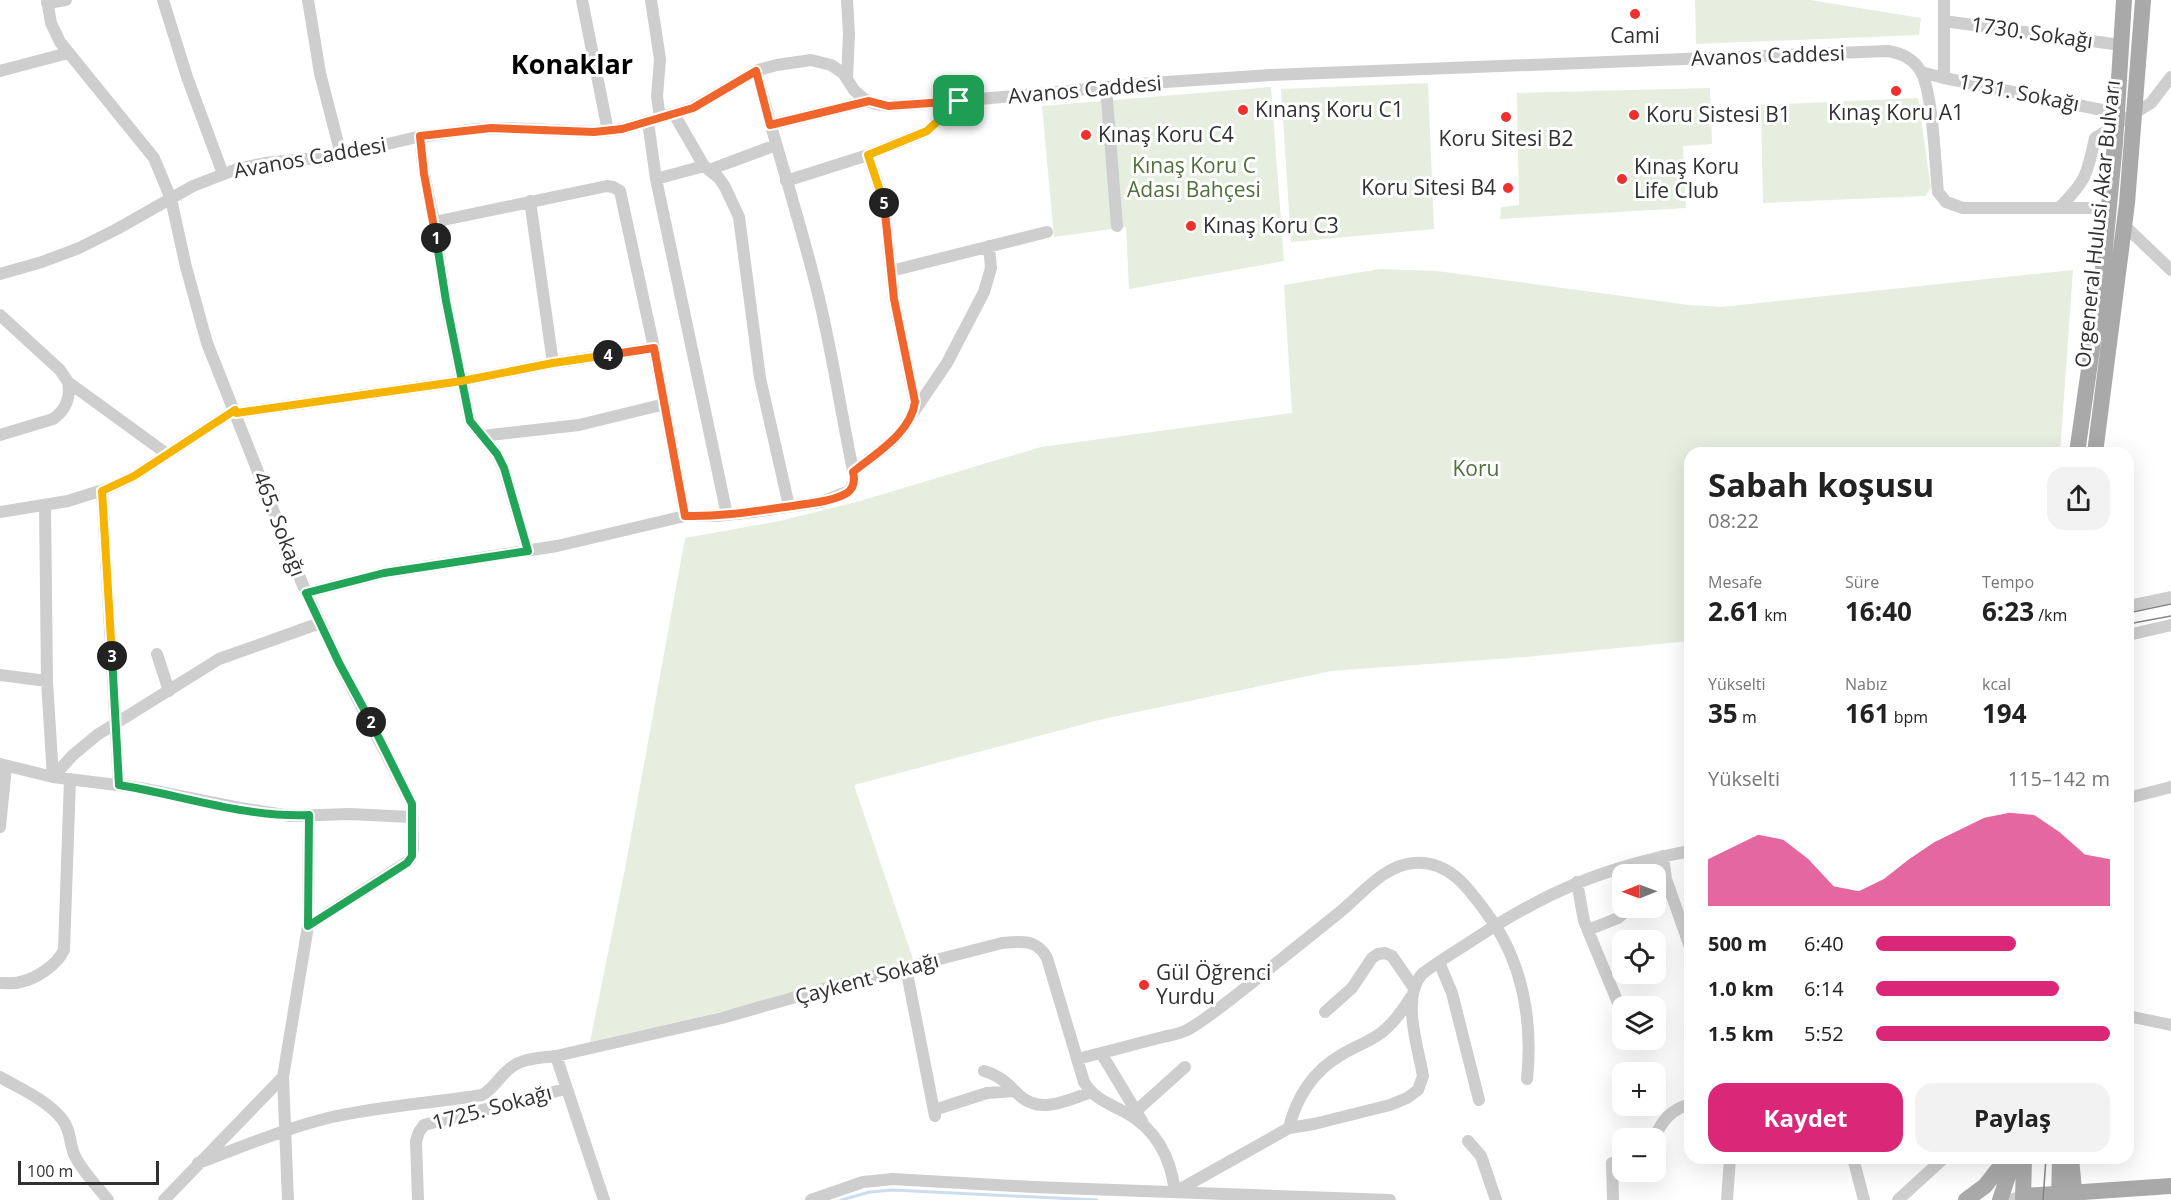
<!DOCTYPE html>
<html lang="tr">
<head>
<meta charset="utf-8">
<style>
  body { margin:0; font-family:"Open Sans",sans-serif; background:#f2f2f2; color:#222; height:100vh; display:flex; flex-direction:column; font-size:22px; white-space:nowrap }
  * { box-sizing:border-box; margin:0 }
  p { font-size:20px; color:#767676 }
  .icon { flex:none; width:33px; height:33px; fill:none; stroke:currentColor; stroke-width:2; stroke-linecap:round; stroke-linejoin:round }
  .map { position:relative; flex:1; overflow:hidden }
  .details { position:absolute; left:1684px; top:447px; width:450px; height:717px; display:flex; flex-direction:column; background:#fff; border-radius:18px; box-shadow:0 6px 24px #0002 }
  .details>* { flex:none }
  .needle { width:39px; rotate:269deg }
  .buttons { position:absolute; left:1612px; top:864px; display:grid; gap:12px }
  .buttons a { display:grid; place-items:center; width:54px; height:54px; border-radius:12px; background:#fff; box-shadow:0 6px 24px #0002; font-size:30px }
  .scale { position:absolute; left:18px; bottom:15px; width:141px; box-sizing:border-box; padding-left:6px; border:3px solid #313131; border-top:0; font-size:16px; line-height:21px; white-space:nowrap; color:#313131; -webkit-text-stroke:4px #fff; paint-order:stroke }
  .pin { position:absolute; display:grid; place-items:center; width:51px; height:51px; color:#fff; margin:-26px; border-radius:12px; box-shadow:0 3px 9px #0006 }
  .km { position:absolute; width:30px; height:30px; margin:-15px; border-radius:50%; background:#222; color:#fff; font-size:16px; line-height:30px; text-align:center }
  .round { display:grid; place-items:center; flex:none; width:63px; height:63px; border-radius:18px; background:#f2f2f2 }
  .headline { display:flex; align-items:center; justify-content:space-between; height:102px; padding:0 24px }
  h1 { font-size:33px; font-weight:700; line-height:45px }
  .metrics { display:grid; grid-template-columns:repeat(3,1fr); gap:9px; height:102px; padding:6px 24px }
  .metrics div { display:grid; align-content:center }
  .metrics b { font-size:26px; font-weight:700 }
  .metrics small { font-size:16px; font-weight:400 }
  .metrics p { font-size:16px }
  .chart { height:168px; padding:12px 24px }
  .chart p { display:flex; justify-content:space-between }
  .chart svg { width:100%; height:108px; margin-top:6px; fill:#db2777; opacity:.7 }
  .cta { display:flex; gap:12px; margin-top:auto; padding:12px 24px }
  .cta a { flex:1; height:69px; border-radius:18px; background:#db2777; color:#fff; font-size:24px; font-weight:700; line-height:69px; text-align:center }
  .cta a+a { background:#f2f2f2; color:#222 }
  ul { padding:0 24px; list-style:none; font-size:20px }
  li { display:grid; grid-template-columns:96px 72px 1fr; align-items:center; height:45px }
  li i { height:15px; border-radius:8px; background:#db2777 }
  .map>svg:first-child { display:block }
  .green { fill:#e6eedf }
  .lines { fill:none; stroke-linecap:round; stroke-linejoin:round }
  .stream { stroke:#cbddef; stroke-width:3 }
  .minor { stroke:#cecece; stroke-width:12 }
  .major { stroke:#a9a9a9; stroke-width:16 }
  .tram { stroke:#868686; stroke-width:1.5 }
  .split-1-casing { stroke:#fff; stroke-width:12 }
  .split-2-casing { stroke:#fff; stroke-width:12 }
  .split-3-casing { stroke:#fff; stroke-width:12 }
  .split-4-casing { stroke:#fff; stroke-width:12 }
  .split-5-casing { stroke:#fff; stroke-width:12 }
  .split-6-casing { stroke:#fff; stroke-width:12 }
  .split-1 { stroke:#f0652b; stroke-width:8 }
  .split-2 { stroke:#22a559; stroke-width:8 }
  .split-3 { stroke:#22a559; stroke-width:8 }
  .split-4 { stroke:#f5b400; stroke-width:8 }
  .split-5 { stroke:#f0652b; stroke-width:8 }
  .split-6 { stroke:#f5b400; stroke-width:8 }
  .poi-dot { fill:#ee312d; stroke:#fff; stroke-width:2 }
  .labels { text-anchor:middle; stroke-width:6; stroke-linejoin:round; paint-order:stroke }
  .street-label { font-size:21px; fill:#313131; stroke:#fff }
  .poi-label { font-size:21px; fill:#313131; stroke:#fff; text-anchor:start }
  .park-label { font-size:21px; fill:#4f703b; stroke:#fff }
  .district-label { font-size:27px; font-weight:bold; fill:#000; stroke:#fff }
</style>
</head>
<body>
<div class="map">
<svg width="2171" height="1200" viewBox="0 0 2171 1200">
  <rect width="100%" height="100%" fill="#fff"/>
  <path class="green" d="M1695 0H1810L1921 18 1919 35 1696 44Z
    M1428 83 1434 229 1291 242 1281 89Z
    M1271 87 1284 261 1129 289 1126 227 1054 237 1042 106Z
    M1710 88 1712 144 1683 146 1686 208 1500 219 1501 207 1519 205 1517 93Z
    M1918 98 1931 188 1925 196 1763 203 1761 105Z
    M1380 269 1437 271 1689 305 1721 307 2073 270 2060 453H1690V641L1526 657 1331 671 1099 720 854 785 914 962 798 994 590 1042 625 869 685 538 780 521 860 501 1041 447 1292 413 1284 285Z"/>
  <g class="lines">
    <path class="stream" d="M841 1200 870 1192 892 1190 1097 1200"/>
    <path class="minor" d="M47 0 51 23 60 42 154 158 171 199 186 267 207 343 302 583 339 663 412 804 413 850 410 860 308 926
      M163 0 187 77 223 174
      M308 0 320 73 341 155
      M582 0 608 131
      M651 0 660 59 657 96 660 118
      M847 0 849 34 847 78
      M1944 0V78
      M47 3 66 0
      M1944 21 2121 45
      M0 71 68 53
      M1921 72 1944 78 2117 113
      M1106 87 1117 226
      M674 114 704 166 719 178 725 187 739 217 760 378 789 506
      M648 122 656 179 727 515
      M770 125 869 101
      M420 136 424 174 434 222 446 301 470 421 497 454 504 469 528 551
      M709 170 776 145
      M656 179 704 166
      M786 181 868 155 927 131 959 101
      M530 201 553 363
      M2059 208C2086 181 2087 175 2095 138L2151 103 2171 77
      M434 222 607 186 613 187 620 191 654 348 685 516
      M2124 225 2171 270
      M891 271 1047 232
      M0 274 42 262 79 248 117 229 193 186 237 169 265 163 336 156 413 138 476 129 506 128 594 132 622 129 692 108 758 70 777 65 811 60 831 65 843 73 854 90 863 98 875 104 888 106 959 101 1151 83 1271 75 1888 51C1901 53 1913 59 1920 70 1933 90 1935 165 1938 192L1946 202 1963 208H2109
      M0 315 60 370 68 382 167 454
      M236 413 462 381 553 363 654 348
      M913 413 947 363 984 292 991 268 989 246
      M0 435 53 419C66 410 71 397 68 382
      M482 436 579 425 665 404
      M853 472C875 454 911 433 915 403L894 299 884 202 868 155
      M102 491 119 785
      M45 505 47 681 53 777
      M0 512 68 501 109 488 134 476 235 410
      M306 593 384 573 557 546 685 516H717L754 512 821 502 849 491 854 482V475C840 409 831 342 814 278 796 208 774 140 756 71
      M2128 606 2171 597
      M2128 635 2171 625
      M157 654 169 691
      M0 675 47 681
      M0 764 53 777 140 788 240 808 291 816 349 814 412 817
      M53 777 73 755 97 735 219 659 320 623
      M2128 798 2171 787
      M0 827 6 767
      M1663 856 1666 879 1690 947
      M1577 882 1584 921 1623 1015
      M1588 930 1618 918 1630 908
      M1439 962 1452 993 1479 1100
      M906 968 935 1116
      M0 983C6 983 14 984 20 982 36 979 57 965 64 950L70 779
      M1325 1012 1352 988 1372 958 1378 954 1385 953 1392 956 1414 988
      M2128 1016 2171 1025
      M1101 1053C1122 1048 1142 1042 1163 1037 1171 1035 1181 1034 1189 1029 1208 1018 1226 1003 1244 989 1276 963 1308 938 1340 912 1362 894 1384 865 1414 863 1450 860 1470 890 1488 915 1523 962 1533 1022 1527 1079
      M1077 1059 1101 1053 1142 1121
      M984 1071C999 1075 1008 1084 1019 1095 1040 1115 1068 1100 1091 1092
      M0 1077C21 1089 47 1100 62 1119 71 1130 69 1142 74 1154 80 1169 98 1187 108 1200
      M934 1110 987 1093 1015 1091
      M1136 1111 1185 1067
      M1289 1128C1296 1098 1313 1071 1341 1055 1354 1047 1369 1042 1381 1033 1394 1023 1403 1010 1411 997
      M1654 1138C1663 1120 1670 1110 1690 1104
      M1468 1141 1481 1156 1496 1200
      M1853 1158 1864 1200
      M198 1163C242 1147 286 1128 332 1117 382 1106 432 1103 482 1095 493 1089 497 1080 506 1072 519 1058 538 1058 556 1056
      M164 1200 283 1077
      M288 1200 283 1077 308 926 309 815
      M418 1200 416 1141 419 1132 424 1125 565 1089
      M604 1200 556 1056 722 1018 831 987 1002 943C1022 941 1037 939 1047 958L1084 1082C1094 1099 1108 1103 1125 1112 1156 1129 1171 1158 1175 1192L1289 1128 1314 1124 1390 1105 1407 1098 1418 1090 1423 1076C1418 1046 1401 999 1422 974 1439 961 1458 950 1476 938 1548 891 1605 867 1690 851
      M811 1200 863 1182 893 1179 1033 1187 1390 1200
      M1613 1200 1612 1163 1623 1160
      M1727 1200 1730 1158
      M1898 1200 1944 1158
      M2009 1200 2024 1196"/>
    <path class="major" d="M2077 453 2102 279 2115 143 2124 0
      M2095 453 2127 203 2143 0
      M2071 1158 2075 1200
      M2024 1196 2171 1186
      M1966 1200 1985 1186 2007 1158
      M2000 1200 2014 1158
      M2023 1200 2024 1158
      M2059 1200 2060 1158"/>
    <path class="tram" d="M2128 613 2171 604
      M2128 624 2171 616
      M2043 1200 2046 1158"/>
  </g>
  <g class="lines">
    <defs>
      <path id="split-1" d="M436 238 424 174 420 136 491 128 594 132 622 129 693 108 756 71 770 125 869 101 888 106 959 101"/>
      <path id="split-2" d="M371 722 339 663 306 593 384 573 528 551 504 468 497 454 470 421 446 301 436 238"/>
      <path id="split-3" d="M112 656 119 785C181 795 246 818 309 815L308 926 407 863 412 856V804L371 722"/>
      <path id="split-4" d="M112 656 102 491 134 476 235 410 236 413 462 381 553 363 608 355"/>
      <path id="split-5" d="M608 355 654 348 685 516C722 517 756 511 792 506 810 503 831 502 847 493 854 488 855 480 853 472 875 454 911 433 915 402L894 299 884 203"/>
      <path id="split-6" d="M884 203 868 155 927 131 959 101"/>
    </defs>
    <use href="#split-1" class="split-1-casing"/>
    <use href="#split-2" class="split-2-casing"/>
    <use href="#split-3" class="split-3-casing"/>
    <use href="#split-4" class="split-4-casing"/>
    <use href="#split-5" class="split-5-casing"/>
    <use href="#split-6" class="split-6-casing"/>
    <use href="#split-1" class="split-1"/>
    <use href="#split-2" class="split-2"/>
    <use href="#split-3" class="split-3"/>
    <use href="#split-4" class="split-4"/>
    <use href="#split-5" class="split-5"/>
    <use href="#split-6" class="split-6"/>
  </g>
  <g class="poi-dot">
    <circle cx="1635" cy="14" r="6"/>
    <circle cx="1896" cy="91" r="6"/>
    <circle cx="1243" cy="110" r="6"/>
    <circle cx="1634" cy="115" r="6"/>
    <circle cx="1506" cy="117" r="6"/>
    <circle cx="1086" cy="135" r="6"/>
    <circle cx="1622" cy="179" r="6"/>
    <circle cx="1508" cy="188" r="6"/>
    <circle cx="1191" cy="226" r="6"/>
    <circle cx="1144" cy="985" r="6"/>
  </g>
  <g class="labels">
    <g class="street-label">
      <text transform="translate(2032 33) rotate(8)" y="7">1730. Sokağı</text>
      <text transform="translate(1768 56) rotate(-2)" y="7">Avanos Caddesi</text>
      <text transform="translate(1085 90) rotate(-5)" y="7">Avanos Caddesi</text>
      <text transform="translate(2019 93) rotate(11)" y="7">1731. Sokağı</text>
      <text transform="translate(310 158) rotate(-10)" y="7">Avanos Caddesi</text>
      <text transform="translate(2098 224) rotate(-84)" y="7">Orgeneral Hulusi Akar Bulvarı</text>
      <text transform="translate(279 524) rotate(69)" y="7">465. Sokağı</text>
      <text transform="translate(867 979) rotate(-15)" y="7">Çaykent Sokağı</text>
      <text transform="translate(492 1108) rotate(-15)" y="7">1725. Sokağı</text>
    </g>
    <g class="poi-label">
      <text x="1635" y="43" text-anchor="middle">Cami</text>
      <text x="1255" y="117">Kınanş Koru C1</text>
      <text x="1896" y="120" text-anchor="middle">Kınaş Koru A1</text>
      <text x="1646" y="122">Koru Sistesi B1</text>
      <text x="1098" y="142">Kınaş Koru C4</text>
      <text x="1506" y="146" text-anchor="middle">Koru Sitesi B2</text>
      <text x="1634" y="174">Kınaş Koru<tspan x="1634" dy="24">Life Club</tspan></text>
      <text x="1496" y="195" text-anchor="end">Koru Sitesi B4</text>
      <text x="1203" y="233">Kınaş Koru C3</text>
      <text x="1156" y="980">Gül Öğrenci<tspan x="1156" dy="24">Yurdu</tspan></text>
    </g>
    <g class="park-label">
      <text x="1194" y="173">Kınaş Koru C<tspan x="1194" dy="24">Adası Bahçesi</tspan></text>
      <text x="1476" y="476">Koru</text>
    </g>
    <g class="district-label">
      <text x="572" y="74">Konaklar</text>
    </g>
  </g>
</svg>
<div class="buttons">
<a><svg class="needle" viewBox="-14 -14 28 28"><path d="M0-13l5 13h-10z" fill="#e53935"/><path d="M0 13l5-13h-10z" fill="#767676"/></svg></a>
<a><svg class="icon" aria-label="locate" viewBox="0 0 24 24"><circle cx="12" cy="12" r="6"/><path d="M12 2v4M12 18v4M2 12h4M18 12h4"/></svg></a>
<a><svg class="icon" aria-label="layers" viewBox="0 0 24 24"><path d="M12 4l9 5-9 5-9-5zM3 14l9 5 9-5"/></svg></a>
<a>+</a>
<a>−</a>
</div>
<div class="scale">100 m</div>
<div class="pin" style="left:959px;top:101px;background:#1e9e55"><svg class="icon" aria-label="arrive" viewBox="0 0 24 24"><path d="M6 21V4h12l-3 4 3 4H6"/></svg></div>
<b class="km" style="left:436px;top:238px">1</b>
<b class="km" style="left:371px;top:722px">2</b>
<b class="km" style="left:112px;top:656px">3</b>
<b class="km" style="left:608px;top:355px">4</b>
<b class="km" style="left:884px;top:203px">5</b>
<section class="details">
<div class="headline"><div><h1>Sabah koşusu</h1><p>08:22</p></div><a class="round"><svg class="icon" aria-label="share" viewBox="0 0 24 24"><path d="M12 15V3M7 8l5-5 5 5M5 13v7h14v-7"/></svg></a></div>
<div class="metrics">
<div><p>Mesafe</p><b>2.61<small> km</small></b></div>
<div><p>Süre</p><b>16:40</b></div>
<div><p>Tempo</p><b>6:23<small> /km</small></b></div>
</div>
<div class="metrics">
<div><p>Yükselti</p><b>35<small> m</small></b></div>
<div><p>Nabız</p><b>161<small> bpm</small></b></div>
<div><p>kcal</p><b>194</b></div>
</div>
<div class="chart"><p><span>Yükselti</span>115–142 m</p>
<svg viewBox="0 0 160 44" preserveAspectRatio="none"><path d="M0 44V25L10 20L20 15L30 17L40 25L50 36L60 38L70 33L80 25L90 18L100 13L110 8L120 6L130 7L140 14L150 23L160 25V44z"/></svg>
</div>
<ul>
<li><b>500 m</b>6:40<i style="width:60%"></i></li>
<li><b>1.0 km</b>6:14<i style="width:78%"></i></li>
<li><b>1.5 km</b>5:52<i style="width:100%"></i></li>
</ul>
<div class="cta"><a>Kaydet</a><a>Paylaş</a></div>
</section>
</div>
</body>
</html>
